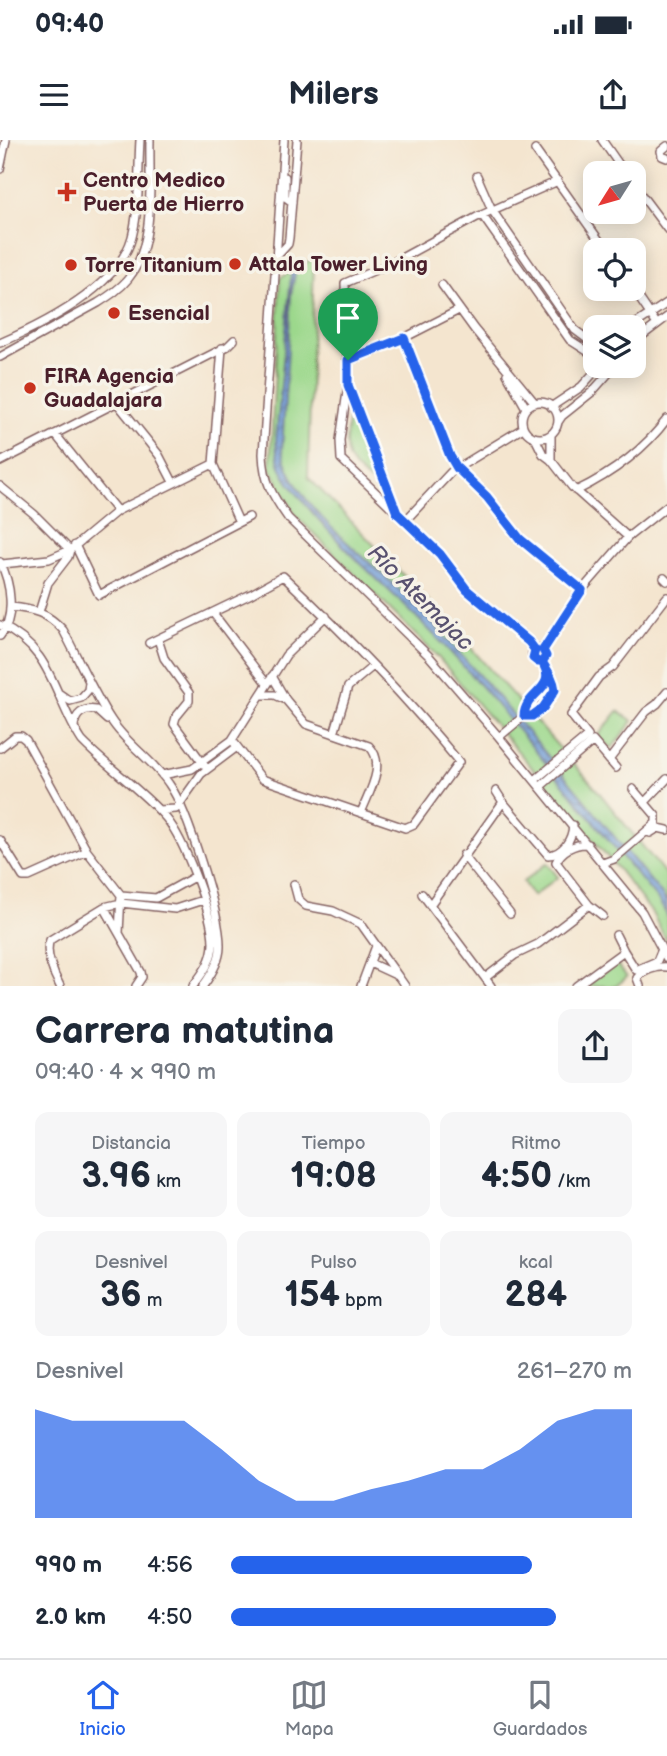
<!DOCTYPE html>
<html lang="es">
<head>
<meta charset="utf-8">
<style>
  body { margin:0; font-family:"Balsamiq Sans",sans-serif; background:#f6f6f7; color:#1f2937; height:100vh; display:flex; flex-direction:column; font-size:26px; white-space:nowrap }
  * { box-sizing:border-box; margin:0 }
  p { font-size:23px; color:#747a83 }
  .icon { flex:none; width:38px; height:38px; fill:none; stroke:currentColor; stroke-width:2; stroke-linecap:round; stroke-linejoin:round }
  .map { position:relative; height:846px; overflow:hidden }
  .sheet { display:flex; flex-direction:column; background:#fff; flex:1 }
  .sheet>* { flex:none }
  .needle { width:46px; rotate:233deg }
  .tools { position:absolute; left:583px; top:21px; display:grid; gap:14px }
  .tools a { display:grid; place-items:center; width:63px; height:63px; border-radius:14px; background:#fff; box-shadow:0 4px 18px #0003; font-size:35px }
  .pin { position:absolute; display:grid; place-items:center; width:60px; height:60px; color:#fff; margin:-72px -30px; border-radius:50% 50% 50% 0; rotate:-45deg; box-shadow:0 0 7px #0007 }
  .pin .icon { rotate:45deg }
  .round { display:grid; place-items:center; flex:none; width:74px; height:74px; border-radius:14px; background:#f6f6f7 }
  .head { display:flex; align-items:center; justify-content:space-between; height:119px; padding:0 35px }
  h1 { font-size:38px; font-weight:700; line-height:52px }
  .stats { display:grid; grid-template-columns:repeat(3,1fr); gap:10px; height:119px; padding:7px 35px }
  .stats div { display:grid; align-content:center; border-radius:14px; background:#f6f6f7; text-align:center }
  .stats b { font-size:35px; font-weight:700 }
  .stats small { font-size:19px; font-weight:400 }
  .stats p { font-size:19px }
  .chart { height:196px; padding:14px 35px }
  .chart p { display:flex; justify-content:space-between }
  .chart svg { width:100%; height:126px; margin-top:7px; fill:#2563eb; opacity:.7 }
  ul { padding:0 35px; list-style:none; font-size:23px }
  li { display:grid; grid-template-columns:112px 84px 1fr; align-items:center; height:52px }
  li i { height:18px; border-radius:9px; background:#2563eb }
  .status { display:flex; justify-content:space-between; align-items:center; height:49px; padding:0 35px; background:#fff; direction:ltr }
  .status svg { height:19px; fill:currentColor }
  header { display:flex; justify-content:space-between; align-items:center; height:91px; padding:0 35px; background:#fff; font-size:32px; font-weight:700 }
  .menu { display:flex; justify-content:space-around; align-items:center; height:98px; border-top:2px solid #e0e1e3; background:#fff; font-size:19px; color:#747a83 }
  .menu a { display:grid; justify-items:center; gap:4px }
  .menu .selected { color:#2563eb }
  .map>svg:first-child { display:block }
  .park { fill:#9cd88c; stroke:#737c5c; stroke-width:2 }
  .water { fill:url(#water-waves); stroke:#5c5e80; stroke-width:2 }
  .lines { fill:none; stroke-linecap:round; stroke-linejoin:round }
  .minor-casing { stroke:#866464; stroke-width:10 }
  .minor { stroke:#fff; stroke-width:7 }
  .route-casing { stroke:#fff; stroke-width:14 }
  .route { stroke:#2563eb; stroke-width:9 }
  .poi-dot { fill:#c8321e; stroke:#f7f3e8; stroke-width:2.5 }
  .labels { text-anchor:middle; stroke-width:7; stroke-linejoin:round; paint-order:stroke }
  .poi-label { font-size:21px; font-weight:bold; fill:#4a1f2b; stroke:#f7f3e8; text-anchor:start }
  .water-label { font-size:23px; font-style:italic; fill:#58516f; stroke:#f7f3e8 }
</style>
</head>
<body>
<div class="status"><b>09:40</b><svg viewBox="0 0 49 12"><path d="M0 12V9h3v3zM5 12V6h3v6zM10 12V3h3v9zM15 12V0h3v12zM26 1h20v11H26zM47 4h2v5h-2z"/></svg></div>
<header><svg class="icon" aria-label="menu" viewBox="0 0 24 24"><path d="M4 6h16M4 12h16M4 18h16"/></svg>Milers<svg class="icon" aria-label="share" viewBox="0 0 24 24"><path d="M12 15V3M7 8l5-5 5 5M5 13v7h14v-7"/></svg></header>
<div class="map">
<svg width="667" height="846" viewBox="0 0 667 846">
  <defs>
    <pattern id="water-waves" width="16" height="10" patternUnits="userSpaceOnUse" patternTransform="scale(1.75)"><rect width="16" height="10" fill="#6e9cd6"/><path d="M0 5q4-4 8 0t8 0" fill="none" stroke="#5c7fae"/></pattern>
  </defs>
  <rect width="100%" height="100%" fill="#f7f3e8"/>
  <filter id="ink" filterUnits="userSpaceOnUse"><feTurbulence type="fractalNoise" baseFrequency=".0143" numOctaves="2"/><feDisplacementMap in="SourceGraphic" scale="14" xChannelSelector="R" yChannelSelector="G"/><feConvolveMatrix kernelMatrix="1 2 1 2 8 2 1 2 1" color-interpolation-filters="sRGB"/></filter>
  <filter id="wash" filterUnits="userSpaceOnUse"><feTurbulence type="fractalNoise" baseFrequency=".00686" numOctaves="4" result="noise"/><feDisplacementMap in="SourceGraphic" scale="28" xChannelSelector="R" yChannelSelector="G"/><feGaussianBlur stdDeviation="1.57" result="paint"/><feColorMatrix in="noise" values="0 0 0 0 0 0 0 0 0 0 0 0 0 0 0 0 0 1.4 0 .05"/><feComposite in="paint" operator="in"/></filter>
  <g filter="url(#wash)">
    <rect width="100%" height="100%" fill="#f4e5cf"/>
    <path class="park" d="M314 118 308 337 439 472 597 650 667 736V802L652 773 618 729 437 516 296 376 270 327 280 138Z
      M349 275H354L379 344 376 346C343 320 343 316 349 275Z
      M618 571 633 581 612 608 597 597Z
      M547 723 558 737 533 756 523 742Z
      M616 823 627 837 616 846H589L588 844Z"/>
    <path class="water" d="M289 121H293L295 134 291 155 282 311C295 365 354 407 392 443 417 466 440 491 462 516 531 594 597 675 663 756L667 763V775L658 760C590 679 525 594 454 516 401 457 336 408 289 343 279 329 276 316 276 299L291 136Z"/>
  </g>
  <g filter="url(#ink)">
    <g class="lines">
      <defs>
        <path id="minor" d="M284 0 263 314C264 342 272 355 288 378L429 516 499 597 642 772 667 819
          M602 0 625 33
          M667 6 661 11 662 16 667 18
          M535 10 606 110
          M0 29 6 0
          M477 36 492 70 575 190 595 205
          M285 37V57L292 62
          M634 45 667 89
          M482 75 570 200 595 216
          M277 116 288 104 289 98 297 0
          M442 145 474 189 535 263
          M633 149 656 183
          M631 187 667 163
          M404 198 446 306 457 328 487 357 520 399 582 450
          M634 202 667 177
          M0 203C44 184 118 148 132 97 140 66 138 32 140 0
          M222 208 213 324 239 382
          M0 217 98 163C109 156 120 149 128 139 156 105 149 42 150 0
          M348 221 404 198 459 170
          M507 234 526 268
          M348 246 397 372
          M522 280a18 18 0 1 1 36 0a18 18 0 1 1-36 0Z
          M117 263 159 315 173 342
          M551 267 581 247 600 226
          M558 282 562 276 592 252 615 226
          M55 294 117 371
          M551 295V320
          M535 298 543 314 551 320 572 347 628 397
          M0 322 228 206 234 200
          M0 346 34 374 70 410
          M576 351C611 334 644 310 667 279
          M406 380 451 332 523 288
          M75 405 99 455 249 377
          M2 424 49 419 70 410 117 371 213 324
          M664 438 667 441
          M11 467C33 469 48 473 63 490 79 520 93 552 111 580 127 605 153 620 169 644 187 669 221 776 220 807 220 821 211 835 203 846
          M39 472 48 443 68 417 70 410
          M213 473 267 544
          M0 485C54 510 53 557 82 601 108 628 141 649 166 678 184 699 213 775 213 803 213 820 203 833 193 846
          M0 496C16 477 11 443 0 422
          M158 499 164 518 189 553V561L176 577 174 584 207 629
          M149 503 251 454 283 436C345 494 405 556 459 622L414 684 405 688 262 639 232 600
          M532 515a7 7 0 1 1 14 0a7 7 0 1 1-14 0Z
          M535 510 515 489 467 450 440 414 341 319 340 300 348 245 345 143 394 122 477 77 558 41
          M543 510 582 450 628 397 667 366
          M272 536 286 560 306 584 369 606C387 624 369 652 361 673
          M60 554 70 561 81 558 88 550 89 542
          M261 555H275L286 560
          M524 576 532 577 543 567 555 550 553 541 542 522
          M74 587C75 574 83 568 96 570L107 580
          M334 594 348 547 373 526
          M499 597 524 576V572L545 548 548 540
          M0 608 15 596H21L26 600 87 711 121 755 119 793
          M609 620 646 572 657 564 667 552
          M162 635 192 629 232 600 286 515 326 476
          M535 640 588 596 571 575 599 537 613 527 667 457
          M541 646 593 601 616 628
          M496 651 503 662 548 715C563 714 572 700 573 685
          M645 662 667 639
          M159 670 176 669 201 634 237 607
          M650 693 658 688 667 690
          M0 700 23 737H29L87 711
          M588 704C575 703 562 710 556 722L589 765 603 776
          M463 715 510 774
          M603 723 614 719 656 683V676L633 649
          M294 744 298 759 306 766 333 771 361 784 398 836
          M422 754 491 846
          M121 755 156 758 194 737
          M430 765 503 662
          M104 767 141 832 142 837 136 846
          M616 795 624 811 636 830 657 821 662 809
          M370 823 398 836 405 846
          M485 838 515 815 538 804 589 765
          M60 846C54 835 44 812 50 800L104 767 121 763 175 769 203 760
          M361 846 376 806
          M576 846 624 811
          M640 846 637 838C644 830 657 826 667 827"/>
      </defs>
      <use href="#minor" class="minor-casing"/>
      <use href="#minor" class="minor"/>
    </g>
  </g>
  <g class="lines" filter="url(#ink)">
    <defs>
      <path id="route" d="M348 220V245L397 373 440 414 467 450 529 502 535 510 533 518 538 522H542C559 550 525 551 524 576H532L543 568 555 550C554 539 547 530 542 522L546 516 543 510 582 450 520 399 487 357 457 328 450 316 404 198 348 220"/>
    </defs>
    <use href="#route" class="route-casing"/>
    <use href="#route" class="route"/>
  </g>
  <g class="poi-dot">
    <path d="M63.5 41.5h7v7h7v7h-7v7h-7v-7h-7v-7h7z"/>
    <circle cx="235" cy="124" r="7"/>
    <circle cx="71" cy="125" r="7"/>
    <circle cx="114" cy="173" r="7"/>
    <circle cx="30" cy="248" r="7"/>
  </g>
  <g class="labels">
    <g class="poi-label">
      <text x="83" y="47">Centro Medico<tspan x="83" dy="24">Puerta de Hierro</tspan></text>
      <text x="249" y="131">Attala Tower Living</text>
      <text x="85" y="132">Torre Titanium</text>
      <text x="128" y="180">Esencial</text>
      <text x="44" y="243">FIRA Agencia<tspan x="44" dy="24">Guadalajara</tspan></text>
    </g>
    <g class="water-label">
      <text transform="translate(421 457) rotate(45)" y="8">Río Atemajac</text>
    </g>
  </g>
</svg>
<div class="tools">
<a><svg class="needle" viewBox="-14 -14 28 28"><path d="M0-13l5 13h-10z" fill="#e53935"/><path d="M0 13l5-13h-10z" fill="#747a83"/></svg></a>
<a><svg class="icon" aria-label="locate" viewBox="0 0 24 24"><circle cx="12" cy="12" r="6"/><path d="M12 2v4M12 18v4M2 12h4M18 12h4"/></svg></a>
<a><svg class="icon" aria-label="layers" viewBox="0 0 24 24"><path d="M12 4l9 5-9 5-9-5zM3 14l9 5 9-5"/></svg></a>
</div>
<div class="pin" style="left:348px;top:220px;background:#1e9e55"><svg class="icon" aria-label="arrive" viewBox="0 0 24 24"><path d="M6 21V4h12l-3 4 3 4H6"/></svg></div>
</div>
<section class="sheet">
<div class="head"><div><h1>Carrera matutina</h1><p>09:40 · 4 × 990 m</p></div><a class="round"><svg class="icon" aria-label="share" viewBox="0 0 24 24"><path d="M12 15V3M7 8l5-5 5 5M5 13v7h14v-7"/></svg></a></div>
<div class="stats">
<div><p>Distancia</p><b>3.96<small> km</small></b></div>
<div><p>Tiempo</p><b>19:08</b></div>
<div><p>Ritmo</p><b>4:50<small> /km</small></b></div>
</div>
<div class="stats">
<div><p>Desnivel</p><b>36<small> m</small></b></div>
<div><p>Pulso</p><b>154<small> bpm</small></b></div>
<div><p>kcal</p><b>284</b></div>
</div>
<div class="chart"><p><span>Desnivel</span>261–270 m</p>
<svg viewBox="0 0 160 44" preserveAspectRatio="none"><path d="M0 44V6L10 10L20 10L30 10L40 10L50 20L60 31L70 38L80 38L90 34L100 31L110 27L120 27L130 20L140 10L150 6L160 6V44z"/></svg>
</div>
<ul>
<li><b>990 m</b>4:56<i style="width:75%"></i></li>
<li><b>2.0 km</b>4:50<i style="width:81%"></i></li>
</ul>
</section>
<nav class="menu">
<a class="selected"><svg class="icon" aria-label="home" viewBox="0 0 24 24"><path d="M3 11l9-7 9 7M6 9v11h12V9"/></svg>Inicio</a>
<a><svg class="icon" aria-label="map" viewBox="0 0 24 24"><path d="M3 6l6-2 6 2 6-2v14l-6 2-6-2-6 2zM9 4v14M15 6v14"/></svg>Mapa</a>
<a><svg class="icon" aria-label="saved" viewBox="0 0 24 24"><path d="M7 4h10v16l-5-4-5 4z"/></svg>Guardados</a>
</nav>
</body>
</html>
